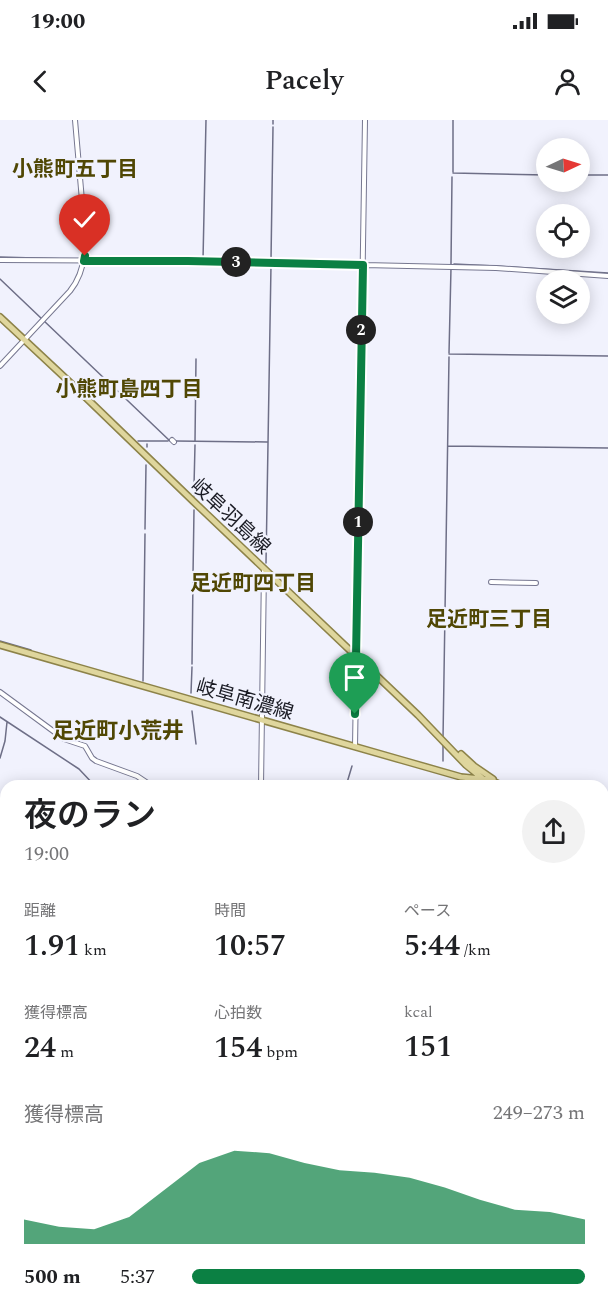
<!DOCTYPE html>
<html lang="ja">
<head>
<meta charset="utf-8">
<style>
  body { margin:0; font-family:Spectral,"Noto Sans JP",serif; background:#f2f2f2; color:#202124; height:100vh; display:flex; flex-direction:column; font-size:22px; white-space:nowrap }
  * { box-sizing:border-box; margin:0 }
  p { font-size:20px; color:#757577 }
  .icon { flex:none; width:33px; height:33px; fill:none; stroke:currentColor; stroke-width:2; stroke-linecap:round; stroke-linejoin:round }
  .map { position:relative; flex:1; overflow:hidden }
  .panel { position:absolute; left:0px; top:660px; width:609px; height:532px; display:flex; flex-direction:column; background:#fff; border-radius:18px 18px 0 0; box-shadow:0 3px 15px #0003 }
  .panel>* { flex:none }
  .needle { width:39px; rotate:86deg }
  .fabs { position:absolute; left:536px; top:18px; display:grid; gap:12px }
  .fabs a { display:grid; place-items:center; width:54px; height:54px; border-radius:50%; background:#fff; box-shadow:0 3px 15px #0003; font-size:30px }
  .pin { position:absolute; display:grid; place-items:center; width:51px; height:51px; color:#fff; margin:-62px -26px; border-radius:50% 50% 50% 0; rotate:-45deg; box-shadow:0 0 6px #0007 }
  .pin .icon { rotate:45deg }
  .km { position:absolute; width:30px; height:30px; margin:-15px; border-radius:50%; background:#222; color:#fff; font-size:16px; line-height:30px; text-align:center }
  .round { display:grid; place-items:center; flex:none; width:63px; height:63px; border-radius:32px; background:#f2f2f2 }
  .head { display:flex; align-items:center; justify-content:space-between; height:102px; padding:0 24px }
  h1 { font-size:33px; font-weight:600; line-height:45px }
  .stats { display:grid; grid-template-columns:repeat(3,1fr); gap:9px; height:102px; padding:6px 24px }
  .stats div { display:grid; align-content:center }
  .stats b { font-size:30px; font-weight:600 }
  .stats small { font-size:16px; font-weight:400 }
  .stats p { font-size:16px }
  .chart { height:168px; padding:12px 24px }
  .chart p { display:flex; justify-content:space-between }
  .chart svg { width:100%; height:108px; margin-top:6px; fill:#0b8043; opacity:.7 }
  ul { padding:0 24px; list-style:none; font-size:20px }
  li { display:grid; grid-template-columns:96px 72px 1fr; align-items:center; height:45px }
  li i { height:15px; border-radius:8px; background:#0b8043 }
  .status { display:flex; justify-content:space-between; align-items:center; height:42px; padding:0 30px; background:#fff; direction:ltr }
  .status svg { height:16px; fill:currentColor }
  header { display:flex; justify-content:space-between; align-items:center; height:78px; padding:0 24px; background:#fff; font-size:27px; font-weight:600 }
  .map>svg:first-child { display:block }
  .lines { fill:none; stroke-linecap:round; stroke-linejoin:round }
  .stream { stroke:#6e6f87; stroke-width:1.5 }
  .minor-casing { stroke:#767790; stroke-width:6 }
  .major-casing { stroke:#8d8349; stroke-width:8 }
  .minor { stroke:#fff; stroke-width:4 }
  .major { stroke:#dfd69d; stroke-width:5 }
  .rail-casing { stroke:#40414b; stroke-width:4 }
  .rail { stroke:#f1f2fd; stroke-width:1.5; stroke-dasharray:4.5; stroke-linecap:butt }
  .route-casing { stroke:#fff; stroke-width:12 }
  .route { stroke:#0b8043; stroke-width:8 }
  .labels { text-anchor:middle; stroke-width:4.5; stroke-linejoin:round; paint-order:stroke }
  .street-label { font-size:20px; fill:#1b1c25; stroke:#f1f2fd }
  .neighbourhood-label { font-size:21px; font-weight:bold; fill:#504704; stroke:#f1f2fd }
  .quarter-label { font-size:22px; font-weight:bold; fill:#504704; stroke:#f1f2fd }
</style>
</head>
<body>
<div class="status"><b>19:00</b><svg viewBox="0 0 49 12"><path d="M0 12V9h3v3zM5 12V6h3v6zM10 12V3h3v9zM15 12V0h3v12zM26 1h20v11H26zM47 4h2v5h-2z"/></svg></div>
<header><svg class="icon" aria-label="back" viewBox="0 0 24 24"><path d="M15 5l-7 7 7 7"/></svg>Pacely<svg class="icon" aria-label="person" viewBox="0 0 24 24"><circle cx="12" cy="8" r="4"/><path d="M4 21q1-7 8-7t8 7"/></svg></header>
<div class="map">
<svg width="608" height="1192" viewBox="0 0 608 1192">
  <rect width="100%" height="100%" fill="#f1f2fd"/>
  <g class="lines">
    <path class="stream" d="M273 4V0
      M453 52V0
      M453 53 546 55
      M579 55H608
      M0 137 70 139
      M203 140 206 0
      M271 140 273 7
      M451 144 452 57
      M454 144 495 146 608 153
      M0 159 170 321
      M449 233 451 148
      M449 234 608 236
      M138 321H168
      M176 321 267 322
      M195 321 196 239
      M448 326 608 328
      M147 327V324
      M194 366 195 325
      M194 370V376
      M145 409 146 345
      M266 443 271 145
      M193 455 194 390
      M0 521 31 530
      M192 544 193 457
      M143 561 145 414
      M191 573 192 547
      M192 591 196 624
      M0 597 79 649 95 666
      M443 619 449 237
      M0 638 5 621 7 602
      M443 641V624
      M346 666 352 646
      M607 699 608 688
      M0 908 6 915
      M603 1002 608 1004
      M0 1060 6 1061
      M0 1149H6
      M24 1186 32 1192
      M32 1187V1186
      M10 1192 14 1186
      M41 1192V1186
      M60 1192 61 1186
      M94 1192 95 1186
      M112 1192 113 1186"/>
    <defs>
      <path id="minor" d="M0 140 187 141 496 148 608 156
        M0 246 70 171C83 155 86 136 85 115L75 0
        M172 320 174 322
        M491 462 536 463
        M0 572 64 619 85 626 92 638 96 641 137 656 152 666
        M355 627 365 0
        M261 666 264 449
        M0 761 6 767
        M603 981 608 984
        M603 1181H608
        M539 1192 540 1186"/>
      <path id="major" d="M0 197 77 269 193 381 418 595 466 645 482 658 493 666
        M0 525 405 641 461 657 491 660 503 666
        M461 634 474 646 493 659
        M603 735 608 702
        M0 968 6 969
        M485 1186 490 1192
        M146 1192 147 1186"/>
    </defs>
    <use href="#minor" class="minor-casing"/>
    <use href="#major" class="major-casing"/>
    <use href="#minor" class="minor"/>
    <use href="#major" class="major"/>
    <defs>
      <path id="rail" d="M0 701 6 704
        M603 893H608"/>
    </defs>
    <use href="#rail" class="rail-casing"/>
    <use href="#rail" class="rail"/>
  </g>
  <g class="lines">
    <defs>
      <path id="route" d="M85 136 84 141H188L363 145 355 594"/>
    </defs>
    <use href="#route" class="route-casing"/>
    <use href="#route" class="route"/>
  </g>
  <g class="labels">
    <g class="street-label">
      <text transform="translate(231 396) rotate(43)" y="7">岐阜羽島線</text>
      <text transform="translate(245 579) rotate(16)" y="7">岐阜南濃線</text>
    </g>
    <g class="neighbourhood-label">
      <text x="75" y="56">小熊町五丁目</text>
      <text x="129" y="276">小熊町島四丁目</text>
      <text x="253" y="470">足近町四丁目</text>
      <text x="489" y="506">足近町三丁目</text>
    </g>
    <g class="quarter-label">
      <text x="118" y="618">足近町小荒井</text>
    </g>
  </g>
</svg>
<div class="fabs">
<a><svg class="needle" viewBox="-14 -14 28 28"><path d="M0-13l5 13h-10z" fill="#e53935"/><path d="M0 13l5-13h-10z" fill="#757577"/></svg></a>
<a><svg class="icon" aria-label="locate" viewBox="0 0 24 24"><circle cx="12" cy="12" r="6"/><path d="M12 2v4M12 18v4M2 12h4M18 12h4"/></svg></a>
<a><svg class="icon" aria-label="layers" viewBox="0 0 24 24"><path d="M12 4l9 5-9 5-9-5zM3 14l9 5 9-5"/></svg></a>
</div>
<div class="pin" style="left:355px;top:594px;background:#1e9e55"><svg class="icon" aria-label="arrive" viewBox="0 0 24 24"><path d="M6 21V4h12l-3 4 3 4H6"/></svg></div>
<div class="pin" style="left:85px;top:136px;background:#d93025"><svg class="icon" aria-label="check" viewBox="0 0 24 24"><path d="M5 12l5 5 9-10"/></svg></div>
<b class="km" style="left:358px;top:402px">1</b>
<b class="km" style="left:361px;top:210px">2</b>
<b class="km" style="left:236px;top:142px">3</b>
<section class="panel">
<div class="head"><div><h1>夜のラン</h1><p>19:00</p></div><a class="round"><svg class="icon" aria-label="share" viewBox="0 0 24 24"><path d="M12 15V3M7 8l5-5 5 5M5 13v7h14v-7"/></svg></a></div>
<div class="stats">
<div><p>距離</p><b>1.91<small> km</small></b></div>
<div><p>時間</p><b>10:57</b></div>
<div><p>ペース</p><b>5:44<small> /km</small></b></div>
</div>
<div class="stats">
<div><p>獲得標高</p><b>24<small> m</small></b></div>
<div><p>心拍数</p><b>154<small> bpm</small></b></div>
<div><p>kcal</p><b>151</b></div>
</div>
<div class="chart"><p><span>獲得標高</span>249–273 m</p>
<svg viewBox="0 0 160 44" preserveAspectRatio="none"><path d="M0 44V34L10 37L20 38L30 33L40 22L50 11L60 6L70 7L80 11L90 14L100 15L110 17L120 21L130 26L140 30L150 31L160 34V44z"/></svg>
</div>
<ul>
<li><b>500 m</b>5:37<i style="width:100%"></i></li>
</ul>
</section>
</div>
</body>
</html>
